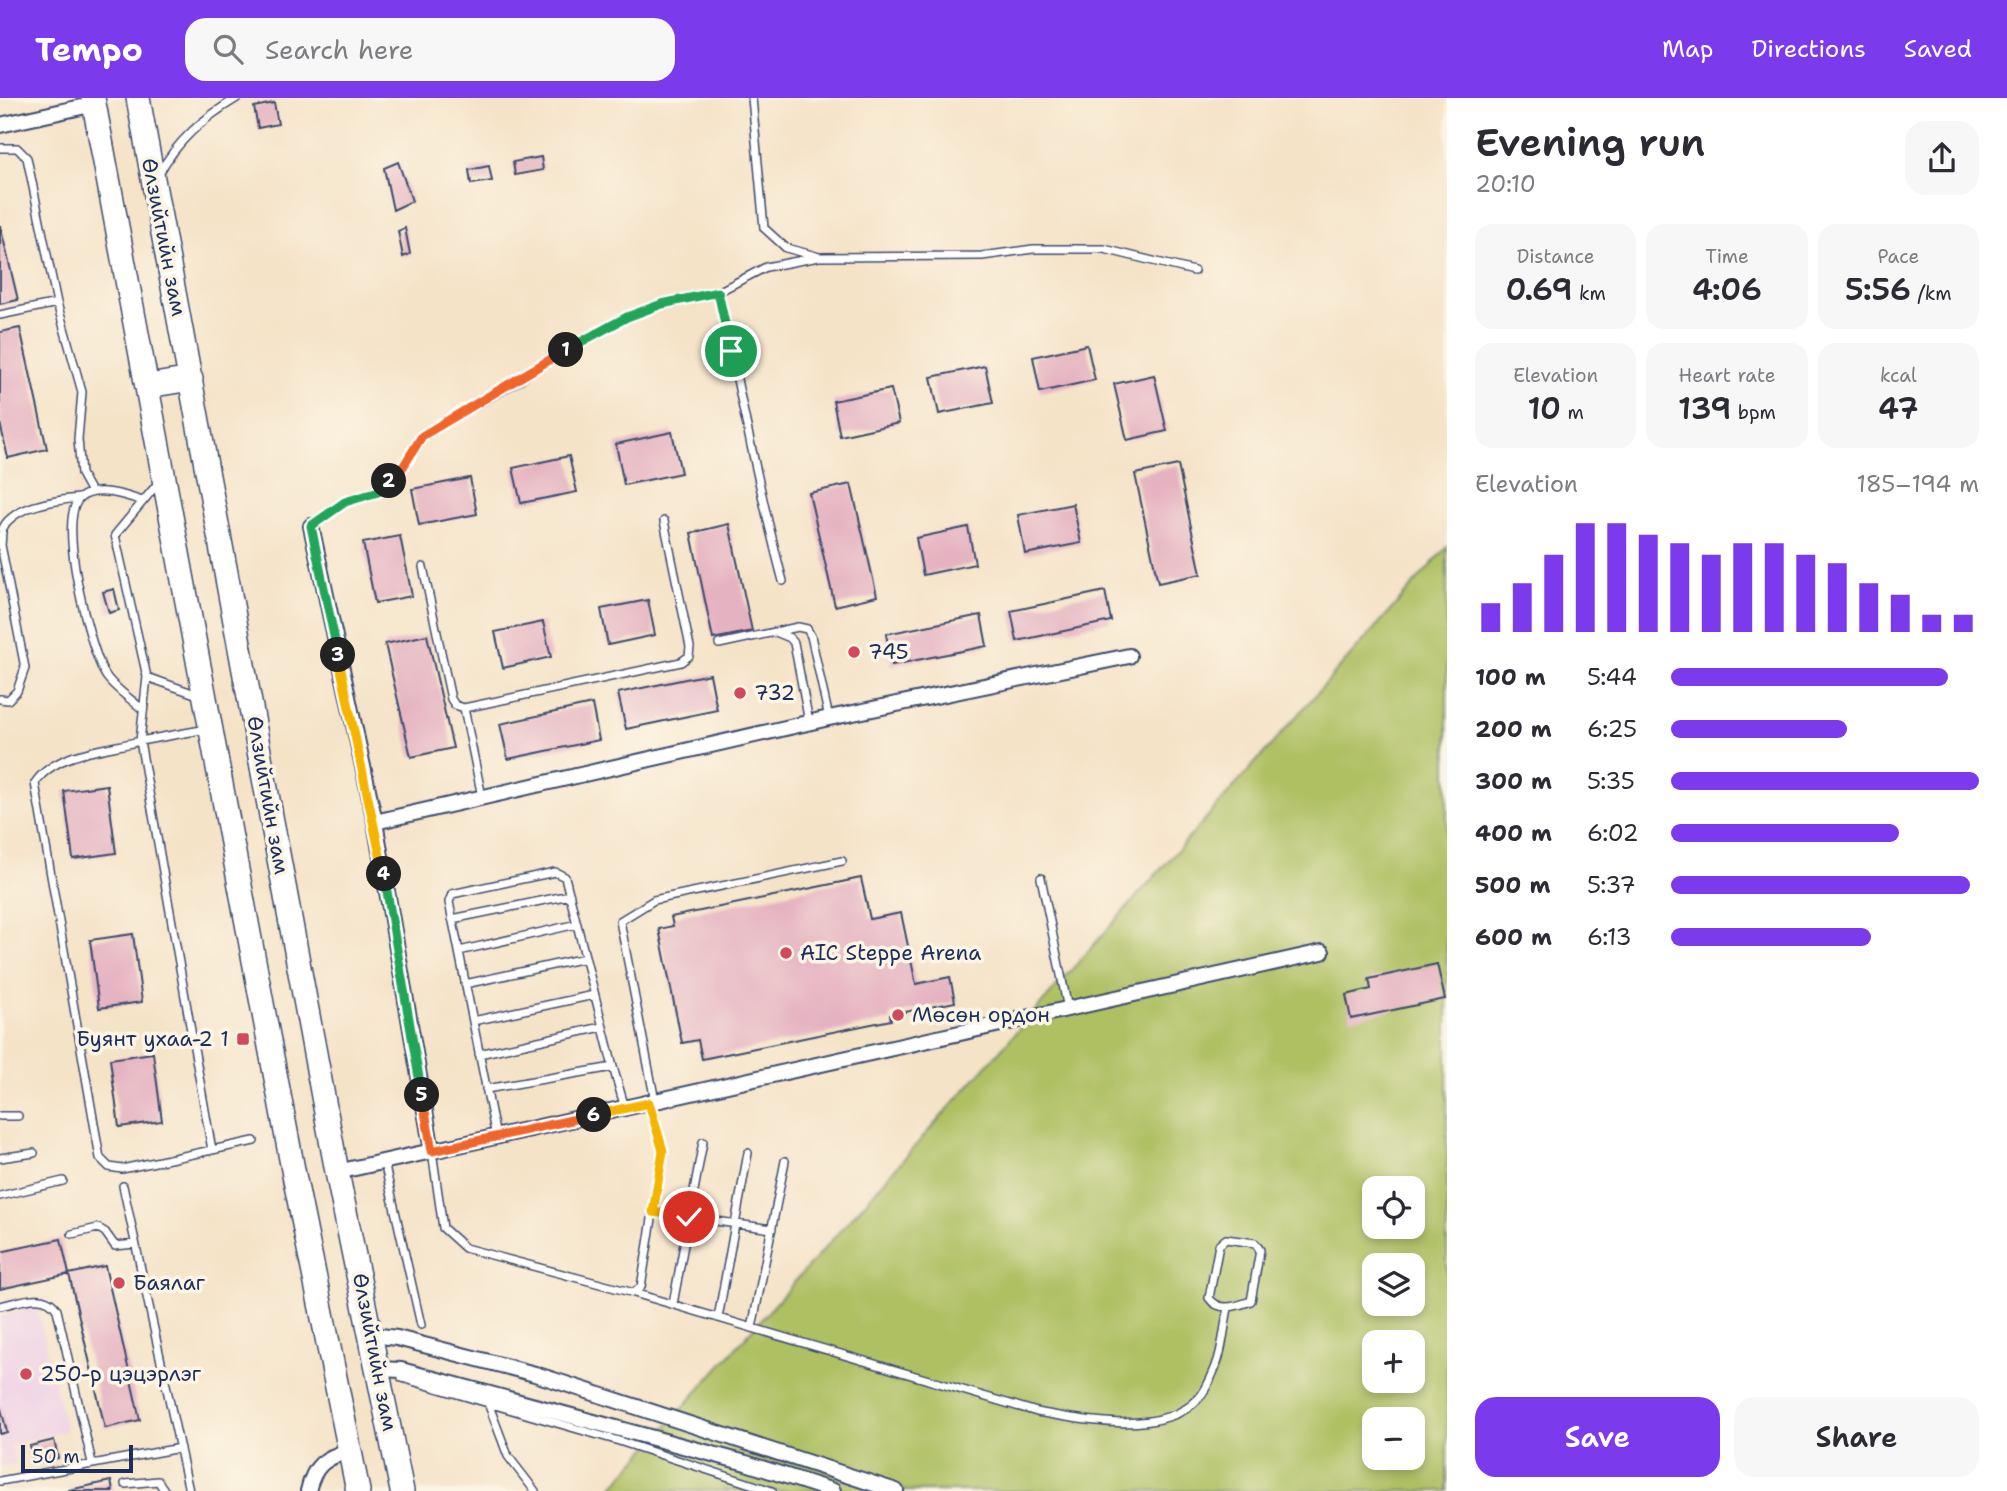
<!DOCTYPE html>
<html lang="en">
<head>
<meta charset="utf-8">
<style>
  body { margin:0; font-family:"Shantell Sans",sans-serif; background:#f7f7f7; color:#2b2b33; height:100vh; display:flex; flex-direction:column; font-size:26px; white-space:nowrap }
  * { box-sizing:border-box; margin:0 }
  p { font-size:23px; color:#7c7c81 }
  .icon { flex:none; width:38px; height:38px; fill:none; stroke:currentColor; stroke-width:2; stroke-linecap:round; stroke-linejoin:round }
  .map { position:relative; flex:1; overflow:hidden }
  .panel { display:flex; flex-direction:column; background:#fff; width:560px }
  .panel>* { flex:none }
  .fabs { position:absolute; left:1362px; top:1078px; display:grid; gap:14px }
  .fabs a { display:grid; place-items:center; width:63px; height:63px; border-radius:14px; background:#fff; box-shadow:0 4px 10px #0003; font-size:35px }
  .scale { position:absolute; left:21px; bottom:18px; width:112px; box-sizing:border-box; padding-left:7px; border:4px solid #1b2f5e; border-top:0; font-size:19px; line-height:24px; white-space:nowrap; color:#1b2f5e; -webkit-text-stroke:5px #fcf5e5; paint-order:stroke }
  .pin { position:absolute; display:grid; place-items:center; width:60px; height:60px; color:#fff; margin:-30px; border:4px solid #fff; border-radius:50%; box-shadow:0 2px 7px #0007 }
  .km { position:absolute; width:35px; height:35px; margin:-18px; border-radius:50%; background:#222; color:#fff; font-size:19px; line-height:35px; text-align:center }
  .round { display:grid; place-items:center; flex:none; width:74px; height:74px; border-radius:21px; background:#f7f7f7 }
  .head { display:flex; align-items:center; justify-content:space-between; height:119px; padding:0 28px }
  h1 { font-size:38px; font-weight:600; line-height:52px }
  .stats { display:grid; grid-template-columns:repeat(3,1fr); gap:10px; height:119px; padding:7px 28px }
  .stats div { display:grid; align-content:center; border-radius:18px; background:#f7f7f7; text-align:center }
  .stats b { font-size:30px; font-weight:600 }
  .stats small { font-size:19px; font-weight:400 }
  .stats p { font-size:19px }
  .chart { height:196px; padding:14px 28px }
  .chart p { display:flex; justify-content:space-between }
  .chart svg { width:100%; height:126px; margin-top:7px; stroke:#7c3aed; stroke-width:6 }
  .primary-button { display:flex; gap:14px; margin-top:auto; padding:14px 28px }
  .primary-button a { flex:1; height:80px; border-radius:21px; background:#7c3aed; color:#fff; font-size:28px; font-weight:600; line-height:80px; text-align:center }
  .primary-button a+a { background:#f7f7f7; color:#2b2b33 }
  ul { padding:0 28px; list-style:none; font-size:23px }
  li { display:grid; grid-template-columns:112px 84px 1fr; align-items:center; height:52px }
  li i { height:18px; border-radius:9px; background:#7c3aed }
  header { display:flex; align-items:center; gap:42px; box-sizing:border-box; height:98px; padding:0 35px; background:#7c3aed; color:#fff }
  header strong { font-size:33px }
  nav { display:flex; gap:38px; margin-inline-start:auto; font-size:24px }
  .search { width:490px; height:63px; background:#f7f7f7; display:flex; align-items:center; gap:18px; box-sizing:border-box; padding:0 24px; border-radius:21px; color:#7c7c81; font-size:26px }
  main { display:flex; flex:1; min-height:0 }
  .map>svg:first-child { display:block }
  .built { fill:#efd0e6 }
  .park { fill:#afc063; stroke:#657860; stroke-width:2; fill-rule:evenodd }
  .building { fill:#e5b2c1 }
  .lines { fill:none; stroke-linecap:round; stroke-linejoin:round }
  .service-casing { stroke:#3c4a6e; stroke-width:10 }
  .minor-casing { stroke:#3c4a6e; stroke-width:18 }
  .trunk-casing { stroke:#3c4a6e; stroke-width:26 }
  .service { stroke:#fff; stroke-width:7 }
  .minor { stroke:#fff; stroke-width:14 }
  .trunk { stroke:#fff; stroke-width:23 }
  .split-1-casing { stroke:#fff; stroke-width:14 }
  .split-2-casing { stroke:#fff; stroke-width:14 }
  .split-3-casing { stroke:#fff; stroke-width:14 }
  .split-4-casing { stroke:#fff; stroke-width:14 }
  .split-5-casing { stroke:#fff; stroke-width:14 }
  .split-6-casing { stroke:#fff; stroke-width:14 }
  .split-7-casing { stroke:#fff; stroke-width:14 }
  .split-1 { stroke:#22a559; stroke-width:9 }
  .split-2 { stroke:#f0652b; stroke-width:9 }
  .split-3 { stroke:#22a559; stroke-width:9 }
  .split-4 { stroke:#f5b400; stroke-width:9 }
  .split-5 { stroke:#22a559; stroke-width:9 }
  .split-6 { stroke:#f0652b; stroke-width:9 }
  .split-7 { stroke:#f5b400; stroke-width:9 }
  .poi-dot { fill:#d1495b; stroke:#fcf5e5; stroke-width:2.5 }
  .labels { text-anchor:middle; stroke-width:7; stroke-linejoin:round; paint-order:stroke }
  .street-label { font-size:21px; fill:#1b2f5e; stroke:#fcf5e5 }
  .poi-label { font-size:21px; fill:#1b2f5e; stroke:#fcf5e5; text-anchor:start }
</style>
</head>
<body>
<header>
<strong>Tempo</strong>
<div class="search"><svg class="icon" aria-label="search" viewBox="0 0 24 24"><circle cx="10" cy="10" r="6"/><path d="M15 15l6 6"/></svg>Search here</div>
<nav><a>Map</a><a>Directions</a><a>Saved</a></nav>
</header>
<main>
<div class="map">
<svg width="1447" height="1393" viewBox="0 0 1447 1393">
  <rect width="100%" height="100%" fill="#fcf5e5"/>
  <filter id="ink" filterUnits="userSpaceOnUse"><feTurbulence type="fractalNoise" baseFrequency=".0143" numOctaves="2"/><feDisplacementMap in="SourceGraphic" scale="14" xChannelSelector="R" yChannelSelector="G"/><feConvolveMatrix kernelMatrix="1 2 1 2 8 2 1 2 1" color-interpolation-filters="sRGB"/></filter>
  <filter id="wash" filterUnits="userSpaceOnUse"><feTurbulence type="fractalNoise" baseFrequency=".00686" numOctaves="4" result="noise"/><feDisplacementMap in="SourceGraphic" scale="28" xChannelSelector="R" yChannelSelector="G"/><feGaussianBlur stdDeviation="1.57" result="paint"/><feColorMatrix in="noise" values="0 0 0 0 0 0 0 0 0 0 0 0 0 0 0 0 0 1.4 0 .05"/><feComposite in="paint" operator="in"/></filter>
  <g filter="url(#wash)">
    <rect width="100%" height="100%" fill="#f5e3c8"/>
    <path class="built" d="M37 1209 66 1333 11 1346 15 1366 0 1369V1218Z"/>
    <path class="park" d="M1447 449V1393H609ZM1374 1090H1412V1129H1374ZM1374 1167H1412V1206H1374ZM1374 1244H1412V1283H1374ZM1374 1321H1412V1360H1374Z"/>
    <g id="blocks">
      <path class="building" d="M274 5 278 26 258 30 254 9Z
        M541 59 543 72 515 77 513 64Z
        M398 64 412 103 393 112 384 70Z
        M489 68 492 83 471 86 469 72Z
        M0 127 18 202 0 206Z
        M405 130 410 156 403 159 398 133Z
        M20 230 47 351 8 360 0 325V234Z
        M1087 247 1095 282 1040 294 1033 259Z
        M985 268 993 305 939 316 931 279Z
        M1154 277 1167 333 1127 342 1114 286Z
        M891 291 899 325 840 338 833 303Z
        M672 334 681 375 624 387 616 346Z
        M569 358 577 394 521 405 513 370Z
        M1178 367 1201 476 1158 485 1135 376Z
        M470 380 477 416 419 427 412 391Z
        M851 386 877 498 835 508 809 395Z
        M1073 406 1081 445 1025 456 1018 417Z
        M729 426 752 533 713 541 691 435Z
        M968 429 975 466 923 477 916 440Z
        M400 438 412 498 375 505 363 445Z
        M114 491 119 512 109 515 103 494Z
        M1105 493 1111 523 1017 543 1011 513Z
        M648 502 655 537 608 547 601 511Z
        M981 517 987 548 892 567 886 536Z
        M543 524 551 559 503 570 495 534Z
        M427 537 453 650 411 659 385 546Z
        M710 576 717 612 626 631 618 595Z
        M592 606 599 642 508 661 500 626Z
        M107 687 116 755 73 761 64 693Z
        M861 780 870 821 901 815 916 886 950 879 955 904 890 917 891 922 702 961 698 942 682 945 659 831 673 828 671 819Z
        M133 836 142 904 99 910 90 842Z
        M1437 866 1445 901 1351 921 1346 897 1371 891 1369 881Z
        M153 955 162 1023 119 1029 110 961Z
        M61 1141 69 1176 0 1191V1154Z
        M105 1168 140 1322 105 1330 69 1176Z
        M0 1307 7 1334 0 1336Z
        M54 1342 58 1360 34 1365 30 1348Z
        M111 1383 113 1393H69V1392Z"/>
    </g>
  </g>
  <g filter="url(#ink)">
    <use href="#blocks" fill-opacity="0" stroke="#3c4a6e" stroke-width="2"/>
    <g class="lines">
      <defs>
        <path id="service" d="M752 0 764 130 786 150 816 158
          M0 50H17L27 60 57 205 82 294 78 341 81 376 91 394
          M158 77C178 42 202 21 237 0
          M718 194C740 290 757 387 783 483
          M0 217 57 205
          M159 384 115 437 147 579 198 597
          M311 428 345 404 378 394 403 369 422 338 520 282 550 260 627 219 662 206 718 194 766 169 819 159 982 158 1033 151H1104L1194 173
          M423 469 451 601 455 607 464 610 681 564 689 558 690 549 664 423
          M778 535 790 540 794 545 809 624
          M719 546 798 529 807 531 811 538 829 620
          M147 579 140 643C106 652 55 654 35 685L100 1060 109 1069 122 1071 212 1052
          M0 601 8 602 17 593 25 570 1 447C2 442 1 434 3 430 13 408 58 402 79 400
          M464 610 482 699
          M142 611C131 601 114 590 106 578 90 553 56 420 80 400 95 387 125 397 142 403
          M207 631 140 643 212 1052 254 1043
          M1041 780 1068 911
          M452 821 570 797
          M459 853 577 826
          M465 886 585 860
          M473 923 594 897
          M479 956 602 929
          M613 969 625 1010
          M486 991 613 969 565 779 555 774 452 796 449 804C465 882 480 960 496 1039
          M655 1003 620 823 654 802 842 763
          M0 1018H18
          M432 1053 443 1130 465 1150 634 1195 641 1189 663 1053 649 1005
          M0 1060 34 1055
          M384 1064 421 1227
          M123 1088 189 1393
          M0 1098 63 1083
          M653 1114 772 1131
          M72 1136 98 1130 105 1134 115 1148 135 1146
          M1226 1141 1255 1145 1260 1152 1251 1203C1236 1208 1220 1215 1209 1200L1219 1147Z
          M634 1195 1037 1314C1081 1322 1162 1339 1198 1301 1205 1294 1212 1278 1216 1268 1223 1251 1224 1229 1228 1210
          M673 1206 703 1044
          M0 1208C20 1204 45 1192 57 1212L92 1365
          M718 1220 748 1055
          M752 1230 785 1063
          M402 1280 619 1343 772 1393
          M488 1305 508 1358 535 1393
          M0 1383 180 1350
          M125 1386 158 1383 165 1393"/>
        <path id="minor" d="M0 27 95 6
          M311 428 375 724
          M432 1053 1322 854
          M337 1074 432 1053 375 724 829 620 1129 558
          M372 1237 397 1240 535 1276 896 1393
          M379 1271 401 1272 746 1365 833 1393
          M308 1393C314 1367 325 1359 350 1353"/>
        <path id="trunk" d="M93 0 294 1077 358 1393
          M138 0 337 1074 402 1393
          M148 288 191 281"/>
      </defs>
      <use href="#service" class="service-casing"/>
      <use href="#minor" class="minor-casing"/>
      <use href="#trunk" class="trunk-casing"/>
      <use href="#service" class="service"/>
      <use href="#minor" class="minor"/>
      <use href="#trunk" class="trunk"/>
    </g>
  </g>
  <g class="lines" filter="url(#ink)">
    <defs>
      <path id="split-1" d="M566 252 627 219 662 206 718 194 731 253"/>
      <path id="split-2" d="M389 383 403 369 422 338 566 252"/>
      <path id="split-3" d="M338 557 311 428 345 404 378 394 389 383"/>
      <path id="split-4" d="M338 557 384 776"/>
      <path id="split-5" d="M384 776 422 997"/>
      <path id="split-6" d="M422 997 432 1053 594 1017"/>
      <path id="split-7" d="M594 1017 649 1005 663 1053 653 1114 689 1119"/>
    </defs>
    <use href="#split-1" class="split-1-casing"/>
    <use href="#split-2" class="split-2-casing"/>
    <use href="#split-3" class="split-3-casing"/>
    <use href="#split-4" class="split-4-casing"/>
    <use href="#split-5" class="split-5-casing"/>
    <use href="#split-6" class="split-6-casing"/>
    <use href="#split-7" class="split-7-casing"/>
    <use href="#split-1" class="split-1"/>
    <use href="#split-2" class="split-2"/>
    <use href="#split-3" class="split-3"/>
    <use href="#split-4" class="split-4"/>
    <use href="#split-5" class="split-5"/>
    <use href="#split-6" class="split-6"/>
    <use href="#split-7" class="split-7"/>
  </g>
  <g class="poi-dot">
    <circle cx="854" cy="554" r="7"/>
    <circle cx="740" cy="595" r="7"/>
    <circle cx="786" cy="855" r="7"/>
    <circle cx="898" cy="917" r="7"/>
    <rect x="236" y="934" width="14" height="14" rx="3.5"/>
    <circle cx="119" cy="1185" r="7"/>
    <circle cx="26" cy="1276" r="7"/>
  </g>
  <g class="labels">
    <g class="street-label">
      <text transform="translate(164 139) rotate(79)" y="7">Өлзийтийн зам</text>
      <text transform="translate(268 697) rotate(80)" y="7">Өлзийтийн зам</text>
      <text transform="translate(375 1254) rotate(79)" y="7">Өлзийтийн зам</text>
    </g>
    <g class="poi-label">
      <text x="868" y="561">745</text>
      <text x="754" y="602">732</text>
      <text x="800" y="862">AIC Steppe Arena</text>
      <text x="912" y="924">Мөсөн ордон</text>
      <text x="229" y="948" text-anchor="end">Буянт ухаа-2 1</text>
      <text x="133" y="1192">Баялаг</text>
      <text x="40" y="1283">250-р цэцэрлэг</text>
    </g>
  </g>
</svg>
<div class="fabs">
<a><svg class="icon" aria-label="locate" viewBox="0 0 24 24"><circle cx="12" cy="12" r="6"/><path d="M12 2v4M12 18v4M2 12h4M18 12h4"/></svg></a>
<a><svg class="icon" aria-label="layers" viewBox="0 0 24 24"><path d="M12 4l9 5-9 5-9-5zM3 14l9 5 9-5"/></svg></a>
<a>+</a>
<a>−</a>
</div>
<div class="scale">50 m</div>
<div class="pin" style="left:731px;top:253px;background:#1e9e55"><svg class="icon" aria-label="arrive" viewBox="0 0 24 24"><path d="M6 21V4h12l-3 4 3 4H6"/></svg></div>
<div class="pin" style="left:689px;top:1119px;background:#d93025"><svg class="icon" aria-label="check" viewBox="0 0 24 24"><path d="M5 12l5 5 9-10"/></svg></div>
<b class="km" style="left:566px;top:252px">1</b>
<b class="km" style="left:389px;top:383px">2</b>
<b class="km" style="left:338px;top:557px">3</b>
<b class="km" style="left:384px;top:776px">4</b>
<b class="km" style="left:422px;top:997px">5</b>
<b class="km" style="left:594px;top:1017px">6</b>
</div>
<section class="panel">
<div class="head"><div><h1>Evening run</h1><p>20:10</p></div><a class="round"><svg class="icon" aria-label="share" viewBox="0 0 24 24"><path d="M12 15V3M7 8l5-5 5 5M5 13v7h14v-7"/></svg></a></div>
<div class="stats">
<div><p>Distance</p><b>0.69<small> km</small></b></div>
<div><p>Time</p><b>4:06</b></div>
<div><p>Pace</p><b>5:56<small> /km</small></b></div>
</div>
<div class="stats">
<div><p>Elevation</p><b>10<small> m</small></b></div>
<div><p>Heart rate</p><b>139<small> bpm</small></b></div>
<div><p>kcal</p><b>47</b></div>
</div>
<div class="chart"><p><span>Elevation</span>185–194 m</p>
<svg viewBox="0 0 160 44" preserveAspectRatio="none"><path d="M5 44V34M15 44V27M25 44V17M35 44V6M45 44V6M55 44V10M65 44V13M75 44V17M85 44V13M95 44V13M105 44V17M115 44V20M125 44V27M135 44V31M145 44V38M155 44V38"/></svg>
</div>
<ul>
<li><b>100 m</b>5:44<i style="width:90%"></i></li>
<li><b>200 m</b>6:25<i style="width:57%"></i></li>
<li><b>300 m</b>5:35<i style="width:100%"></i></li>
<li><b>400 m</b>6:02<i style="width:74%"></i></li>
<li><b>500 m</b>5:37<i style="width:97%"></i></li>
<li><b>600 m</b>6:13<i style="width:65%"></i></li>
</ul>
<div class="primary-button"><a>Save</a><a>Share</a></div>
</section>
</main>
</body>
</html>
